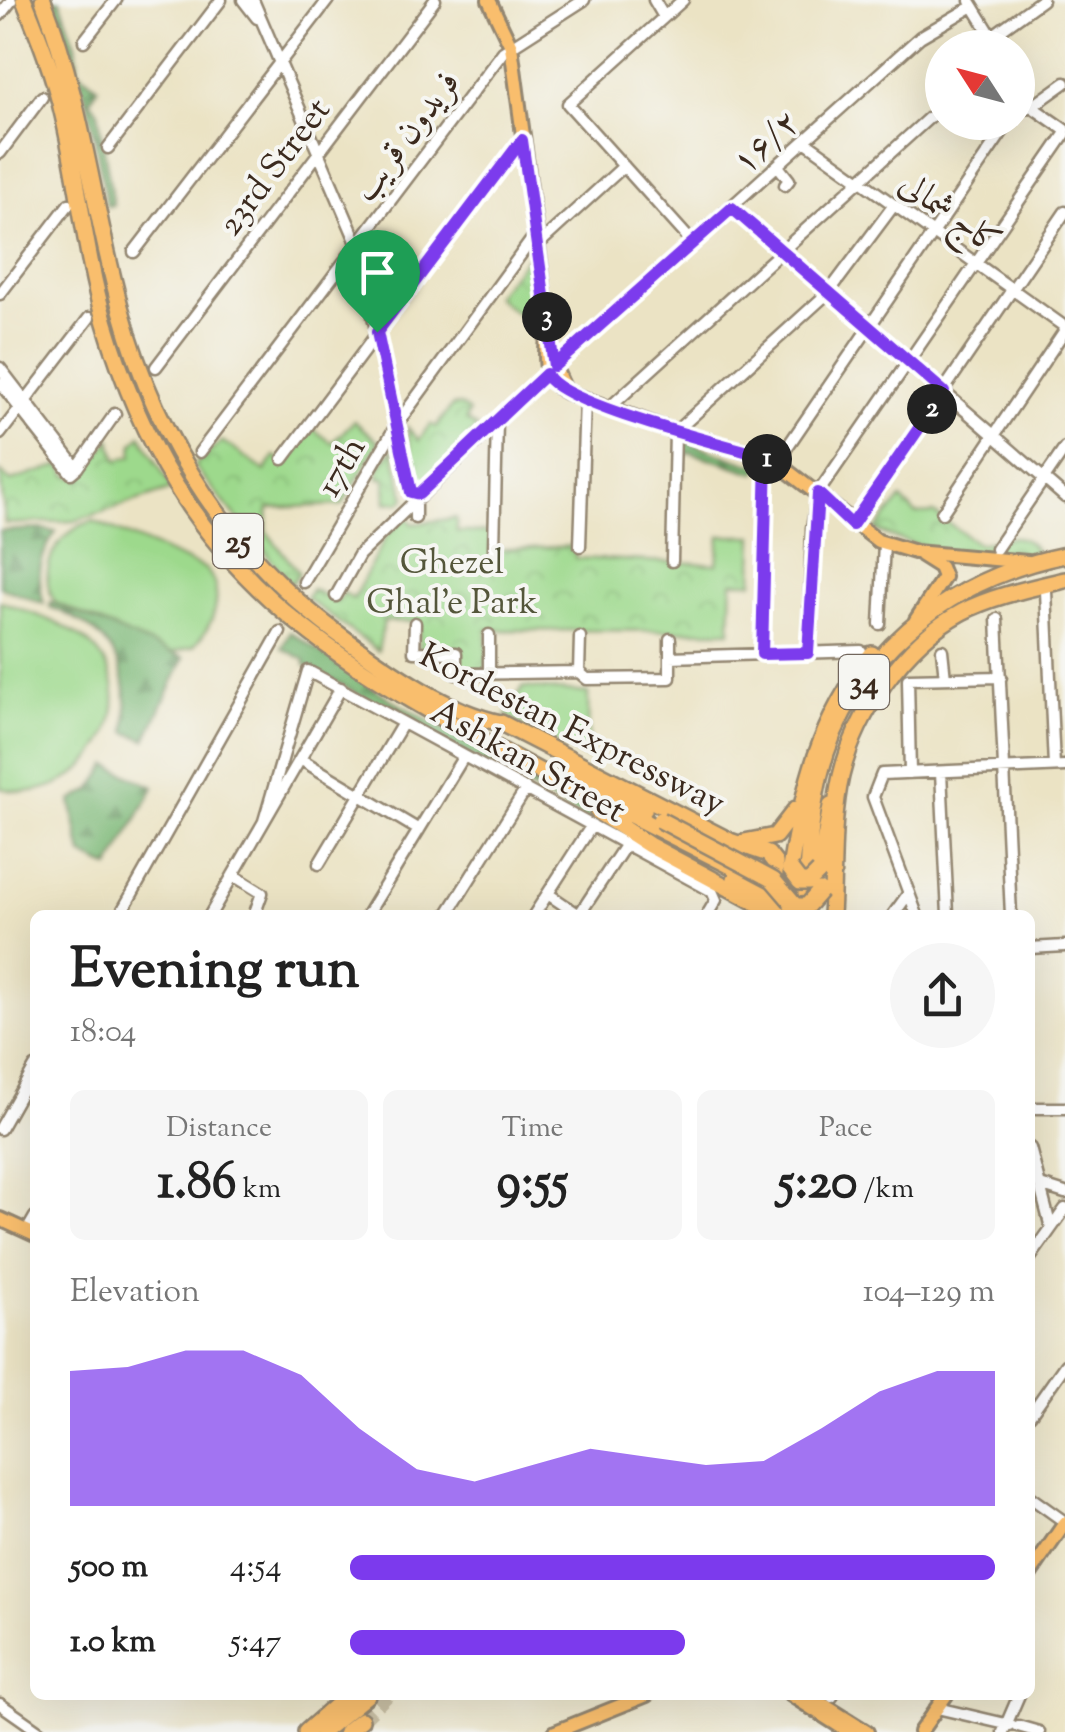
<!DOCTYPE html>
<html lang="en">
<head>
<meta charset="utf-8">
<style>
  body { margin:0; font-family:"Sorts Mill Goudy",Amiri,serif; background:#f6f6f6; color:#222; height:100vh; display:flex; flex-direction:column; font-size:38px; white-space:nowrap }
  * { box-sizing:border-box; margin:0 }
  p { font-size:32px; color:#767676 }
  .icon { flex:none; width:55px; height:55px; fill:none; stroke:currentColor; stroke-width:2; stroke-linecap:round; stroke-linejoin:round }
  .map { position:relative; flex:1; overflow:hidden }
  .side { position:absolute; left:30px; top:910px; width:1005px; height:790px; display:flex; flex-direction:column; background:#fff; border-radius:15px; box-shadow:0 10px 40px #0002 }
  .side>* { flex:none }
  .needle { width:65px; rotate:306deg }
  .tools { position:absolute; left:925px; top:30px; display:grid; gap:20px }
  .tools a { display:grid; place-items:center; width:110px; height:110px; border-radius:50%; background:#fff; box-shadow:0 10px 40px #0002; font-size:50px }
  .pin { position:absolute; display:grid; place-items:center; width:85px; height:85px; color:#fff; margin:-102px -42px; border-radius:50% 50% 50% 0; rotate:-45deg; box-shadow:0 0 10px #0007 }
  .pin .icon { rotate:45deg }
  .km { position:absolute; width:50px; height:50px; margin:-25px; border-radius:50%; background:#222; color:#fff; font-size:28px; line-height:50px; text-align:center }
  .round { display:grid; place-items:center; flex:none; width:105px; height:105px; border-radius:52px; background:#f6f6f6 }
  .summary { display:flex; align-items:center; justify-content:space-between; height:170px; padding:0 40px }
  h1 { font-size:55px; font-weight:800; line-height:75px }
  .metrics { display:grid; grid-template-columns:repeat(3,1fr); gap:15px; height:170px; padding:10px 40px }
  .metrics div { display:grid; align-content:center; border-radius:15px; background:#f6f6f6; text-align:center }
  .metrics b { font-size:50px; font-weight:800 }
  .metrics small { font-size:28px; font-weight:400 }
  .metrics p { font-size:28px }
  .chart { height:280px; padding:20px 40px }
  .chart p { display:flex; justify-content:space-between }
  .chart svg { width:100%; height:180px; margin-top:10px; fill:#7c3aed; opacity:.7 }
  ul { padding:0 40px; list-style:none; font-size:32px }
  li { display:grid; grid-template-columns:160px 120px 1fr; align-items:center; height:75px }
  li i { height:25px; border-radius:12px; background:#7c3aed }
  .map>svg:first-child { display:block }
  .forest { fill:url(#forest-firs); stroke:#5c724b; stroke-width:2.5 }
  .park { fill:url(#park-crowns); stroke:#6c8255; stroke-width:2.5 }
  .garden { fill:#9dd98c; stroke:#6c8255; stroke-width:2.5 }
  .lines { fill:none; stroke-linecap:round; stroke-linejoin:round }
  .highway-tunnel { stroke:#c8bea3; stroke-width:15; stroke-dasharray:15 8; stroke-linecap:butt }
  .minor-casing { stroke:#938671; stroke-width:15 }
  .major-casing { stroke:#938671; stroke-width:18 }
  .highway-casing { stroke:#938671; stroke-width:20 }
  .minor { stroke:#fff; stroke-width:10 }
  .major { stroke:#f9be6d; stroke-width:12 }
  .highway { stroke:#f9be6d; stroke-width:15 }
  .highway-bridge-casing { stroke:#938671; stroke-width:20; stroke-linecap:butt }
  .highway-bridge { stroke:#f9be6d; stroke-width:15 }
  .route-casing { stroke:#fff; stroke-width:20 }
  .route { stroke:#7c3aed; stroke-width:12 }
  .labels { text-anchor:middle; stroke-width:8; stroke-linejoin:round; paint-order:stroke }
  .shield { fill:#f6f6f2; stroke:#73675e; stroke-width:2.5 }
  .shield-label { font-size:32px; font-weight:bold; fill:#3b2a1e }
  .street-label { font-size:35px; fill:#3b2a1e; stroke:#f6f6f2 }
  .park-label { font-size:35px; fill:#54563a; stroke:#f6f6f2 }
</style>
</head>
<body>
<div class="map">
<svg width="1065" height="1732" viewBox="0 0 1065 1732">
  <defs>
    <pattern id="forest-firs" width="22" height="20" patternUnits="userSpaceOnUse" patternTransform="scale(2.5)"><rect width="22" height="20" fill="#7eb978"/><path d="M5 1l3.5 6h-7zM16 11l3.5 6h-7z" fill="#689762"/></pattern>
    <pattern id="park-crowns" width="20" height="18" patternUnits="userSpaceOnUse" patternTransform="scale(2.5)"><rect width="20" height="18" fill="#9dd98c"/><path d="M2 6a3 3 0 1 1 6 0M12 15a3 3 0 1 1 6 0" fill="none" stroke="#88ba78"/></pattern>
  </defs>
  <rect width="100%" height="100%" fill="#f6f6f2"/>
  <filter id="ink" filterUnits="userSpaceOnUse"><feTurbulence type="fractalNoise" baseFrequency=".01" numOctaves="2"/><feDisplacementMap in="SourceGraphic" scale="20" xChannelSelector="R" yChannelSelector="G"/><feConvolveMatrix kernelMatrix="1 2 1 2 8 2 1 2 1" color-interpolation-filters="sRGB"/></filter>
  <filter id="wash" filterUnits="userSpaceOnUse"><feTurbulence type="fractalNoise" baseFrequency=".0048" numOctaves="4" result="noise"/><feDisplacementMap in="SourceGraphic" scale="40" xChannelSelector="R" yChannelSelector="G"/><feGaussianBlur stdDeviation="2.25" result="paint"/><feColorMatrix in="noise" values="0 0 0 0 0 0 0 0 0 0 0 0 0 0 0 0 0 1.4 0 .05"/><feComposite in="paint" operator="in"/></filter>
  <g filter="url(#wash)">
    <rect width="100%" height="100%" fill="#ebe3c4"/>
    <path class="forest" d="M53 0H60L76 45 78 70 98 87 90 100 98 112 113 205 107 206 89 106Z
      M686 442 760 467 755 473 690 452 683 457Z
      M41 529 56 532C39 556 36 576 44 604L0 587V531Z
      M51 602 184 658 146 740 126 732C131 666 113 631 50 607Z
      M290 632 393 701 573 799 630 844 305 665V660L282 648Z
      M108 765 154 787 110 868 82 855 71 801 91 790Z"/>
    <path class="park" d="M527 257 533 315 521 317 495 296Z
      M460 405 469 412 466 420 477 428 428 482 417 483 407 427 419 440 430 424 436 427 452 406Z
      M354 421 379 442 342 505 269 508 266 531 299 573 291 584 194 466 222 441 265 471 275 456 287 464 312 428 332 443Z
      M141 435 172 489 75 521 5 524 0 472 11 481 61 465 67 475 81 480 110 439 117 460 132 456 133 444Z
      M393 449 405 498 402 502 386 503 385 478H379V468Z
      M901 499 916 514 934 513 978 544C1005 539 1020 527 1038 553 986 562 922 551 875 530Z
      M406 516 413 524 456 518 457 532H490L491 550 575 546V558L717 564 720 536H754L753 582H732L730 631 487 630V671L459 672V650H419V622L384 621 378 651 306 598 312 589 337 602 343 593 353 599 388 533Z"/>
    <path class="garden" d="M94 521 206 569C227 595 213 626 193 647L171 653 56 603C33 571 60 528 94 521Z
      M0 601C30 613 67 623 91 645 153 705 81 812 0 788Z
      M523 687 588 693 589 759 506 716Z"/>
  </g>
  <g filter="url(#ink)">
    <g class="lines">
      <path class="highway-tunnel" d="M361 1720 387 1695"/>
      <defs>
        <path id="minor" d="M243 0 257 18
          M253 0 357 243 411 490 415 495V518
          M654 0 664 17
          M683 0 568 104 692 242
          M970 1 999 48
          M0 15 11 1
          M992 36 1042 0
          M84 41 116 0
          M1018 79 1035 109 1065 130
          M1018 110 1033 106 1065 83
          M806 142 1065 327
          M108 148 221 0
          M0 153 42 97
          M778 166 789 180 785 185
          M731 207 1065 497
          M542 241 624 166
          M134 252 328 0
          M0 294 69 204
          M554 366 920 37 973 6
          M156 367 435 0
          M0 368 77 468
          M0 383 71 473 77 468
          M609 408 942 106
          M0 434 89 318
          M200 452 503 52 584 0
          M283 459 522 140
          M777 462 1009 122
          M77 468 115 414
          M942 513 1065 330
          M852 525 1065 212
          M580 546 585 399
          M494 549 497 421
          M996 549 1065 448
          M672 561 675 432 829 292 894 205
          M304 582 397 424 535 235
          M1046 591 1054 766
          M336 596 359 555 547 374
          M997 619 1011 915
          M415 623 414 652 456 653V674L579 672 587 679 670 678V639
          M880 624 884 543
          M942 650 945 678
          M808 653 812 528 818 493 1065 134
          M762 654 767 457
          M670 657 861 651
          M579 672 580 637
          M489 674V635
          M300 759 419 830
          M941 772 948 915
          M910 773 908 679 1001 677
          M264 821 308 671 712 891 716 900 707 915
          M319 864 403 723
          M233 875 262 893 256 910
          M548 894 579 915
          M120 915 280 632
          M210 915 341 688
          M367 915 464 756
          M447 915 526 789
          M534 915 592 825
          M579 915 626 844
          M893 915 909 893
          M917 915 873 797 882 774 1065 766
          M1030 948 1065 946
          M1030 1108H1065
          M0 1129 35 1067
          M1030 1148 1051 1228
          M1040 1185 1065 1193
          M27 1231 35 1217
          M1030 1258 1065 1209
          M1030 1415 1065 1365
          M1030 1497 1065 1522
          M832 1697 833 1695
          M0 1704 40 1732
          M937 1708 1010 1725
          M1018 1726 1039 1732
          M1003 1732 1019 1695"/>
        <path id="major" d="M489 0 511 46 554 366 566 392C538 378 547 349 548 321
          M566 392 675 432 772 459 878 541 915 552 1028 562
          M916 620 944 577 940 567 921 555
          M0 1219 35 1235
          M1030 1574 1065 1523
          M791 1695 849 1732
          M808 1695 867 1732
          M555 1732 647 1695
          M920 1732 946 1695"/>
        <path id="highway" d="M24 0C39 37 54 75 63 115 79 183 85 255 105 323 192 617 379 680 623 817
          M43 0C83 104 92 204 121 310 157 444 234 560 348 641 392 673 448 712 501 723L730 841 768 854 775 863V875L769 881 757 879 623 811 615 812
          M572 771 644 810
          M598 812 649 845 779 915
          M744 842 775 836 796 809
          M790 869C803 788 819 719 872 654
          M819 872 831 806
          M735 879 788 906
          M805 915C807 869 809 823 819 778 848 656 947 579 1065 555
          M831 915C834 870 831 820 841 776 856 713 904 643 962 612 992 596 1032 588 1065 580
          M306 1732 348 1695
          M322 1732 367 1695
          M346 1732 361 1720"/>
      </defs>
      <use href="#minor" class="minor-casing"/>
      <use href="#major" class="major-casing"/>
      <use href="#highway" class="highway-casing"/>
      <use href="#minor" class="minor"/>
      <use href="#major" class="major"/>
      <use href="#highway" class="highway"/>
      <defs>
        <path id="highway-bridge" d="M660 820 773 880 803 915
          M790 869 800 882H809L819 872
          M792 906H807L820 891"/>
      </defs>
      <use href="#highway-bridge" class="highway-bridge-casing"/>
      <use href="#highway-bridge" class="highway-bridge"/>
    </g>
  </g>
  <g class="lines" filter="url(#ink)">
    <defs>
      <path id="route" d="M522 140 554 366 732 208 944 392 852 525 818 493 808 653 762 654 767 457C730 447 557 403 546 374L419 494 411 492 377 332Z"/>
    </defs>
    <use href="#route" class="route-casing"/>
    <use href="#route" class="route"/>
  </g>
  <g class="labels">
    <g class="shield">
      <rect x="213" y="514" width="50" height="54" rx="8"/>
      <rect x="839" y="655" width="50" height="54" rx="8"/>
    </g>
    <g class="shield-label">
      <text x="238" y="552">25</text>
      <text x="864" y="693">34</text>
    </g>
    <g class="street-label">
      <text transform="translate(405 135) rotate(-53)" y="12">فریدون قریب</text>
      <text transform="translate(765 141) rotate(-42)" y="12">۱۶/۲</text>
      <text transform="translate(273 166) rotate(-53)" y="12">23rd Street</text>
      <text transform="translate(951 212) rotate(36)" y="12">کاج شمالی</text>
      <text transform="translate(340 466) rotate(-60)" y="12">17th</text>
      <text transform="translate(573 728) rotate(27)" y="12">Kordestan Expressway</text>
      <text transform="translate(529 760) rotate(29)" y="12">Ashkan Street</text>
    </g>
    <g class="park-label">
      <text x="452" y="573">Ghezel<tspan x="452" dy="40">Ghal'e Park</tspan></text>
    </g>
  </g>
</svg>
<div class="tools">
<a><svg class="needle" viewBox="-14 -14 28 28"><path d="M0-13l5 13h-10z" fill="#e53935"/><path d="M0 13l5-13h-10z" fill="#767676"/></svg></a>
</div>
<div class="pin" style="left:377px;top:332px;background:#1e9e55"><svg class="icon" aria-label="arrive" viewBox="0 0 24 24"><path d="M6 21V4h12l-3 4 3 4H6"/></svg></div>
<b class="km" style="left:767px;top:459px">1</b>
<b class="km" style="left:932px;top:409px">2</b>
<b class="km" style="left:547px;top:317px">3</b>
<section class="side">
<div class="summary"><div><h1>Evening run</h1><p>18:04</p></div><a class="round"><svg class="icon" aria-label="share" viewBox="0 0 24 24"><path d="M12 15V3M7 8l5-5 5 5M5 13v7h14v-7"/></svg></a></div>
<div class="metrics">
<div><p>Distance</p><b>1.86<small> km</small></b></div>
<div><p>Time</p><b>9:55</b></div>
<div><p>Pace</p><b>5:20<small> /km</small></b></div>
</div>
<div class="chart"><p><span>Elevation</span>104–129 m</p>
<svg viewBox="0 0 160 44" preserveAspectRatio="none"><path d="M0 44V11L10 10L20 6L30 6L40 12L50 25L60 35L70 38L80 34L90 30L100 32L110 34L120 33L130 25L140 16L150 11L160 11V44z"/></svg>
</div>
<ul>
<li><b>500 m</b>4:54<i style="width:100%"></i></li>
<li><b>1.0 km</b>5:47<i style="width:52%"></i></li>
</ul>
</section>
</div>
</body>
</html>
